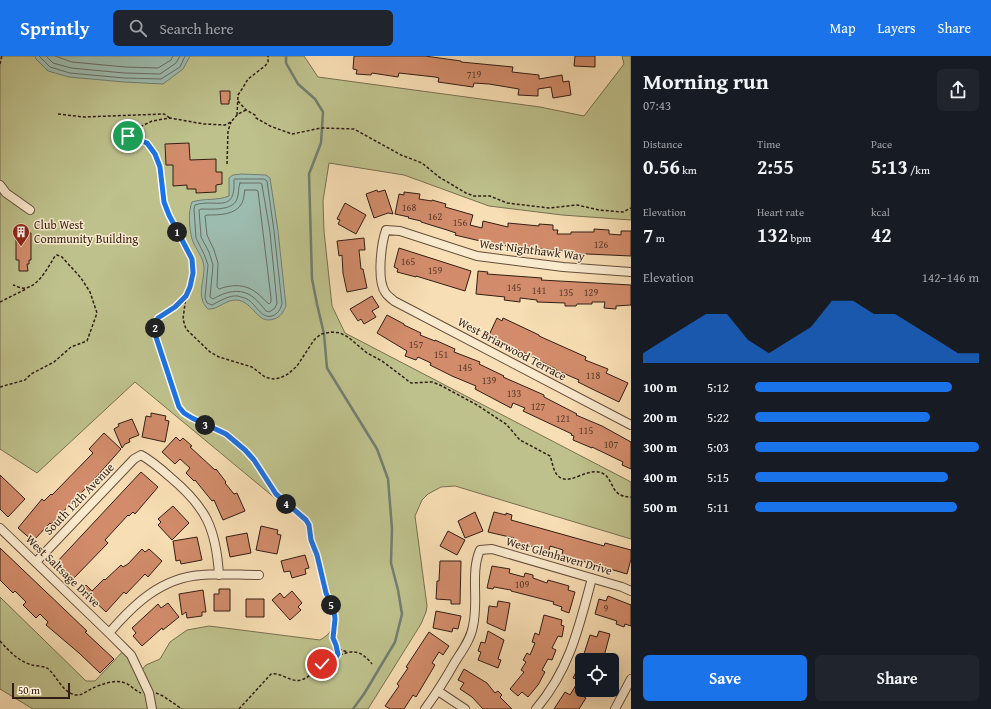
<!DOCTYPE html>
<html lang="en">
<head>
<meta charset="utf-8">
<style>
  body { margin:0; font-family:"Gentium Book Plus",serif; background:#20242c; color:#f1f3f6; height:100vh; display:flex; flex-direction:column; font-size:15px; white-space:nowrap }
  * { box-sizing:border-box; margin:0 }
  p { font-size:13px; color:#9ea1a6 }
  .icon { flex:none; width:22px; height:22px; fill:none; stroke:currentColor; stroke-width:2; stroke-linecap:round; stroke-linejoin:round }
  .map { position:relative; flex:1; overflow:hidden }
  .side { display:flex; flex-direction:column; background:#171b24; width:360px }
  .side>* { flex:none }
  .controls { position:absolute; left:575px; top:597px; display:grid; gap:8px }
  .controls a { display:grid; place-items:center; width:44px; height:44px; border-radius:6px; background:#171b24; box-shadow:0 4px 16px #0002; font-size:20px }
  .scale { position:absolute; left:12px; bottom:10px; width:58px; box-sizing:border-box; padding-left:4px; border:2px solid #321e14; border-top:0; font-size:11px; line-height:14px; white-space:nowrap; color:#321e14; -webkit-text-stroke:3px #faeace; paint-order:stroke }
  .pin { position:absolute; display:grid; place-items:center; width:34px; height:34px; color:#fff; margin:-17px; border:2px solid #fff; border-radius:50%; box-shadow:0 1px 4px #0007 }
  .km { position:absolute; width:20px; height:20px; margin:-10px; border-radius:50%; background:#222; color:#fff; font-size:11px; line-height:20px; text-align:center }
  .round { display:grid; place-items:center; flex:none; width:42px; height:42px; border-radius:6px; background:#20242c }
  .overview { display:flex; align-items:center; justify-content:space-between; height:68px; padding:0 12px }
  h1 { font-size:22px; font-weight:600; line-height:30px }
  .figures { display:grid; grid-template-columns:repeat(3,1fr); gap:6px; height:68px; padding:4px 12px }
  .figures div { display:grid; align-content:center }
  .figures b { font-size:20px; font-weight:600 }
  .figures small { font-size:11px; font-weight:400 }
  .figures p { font-size:11px }
  .chart { height:112px; padding:8px 12px }
  .chart p { display:flex; justify-content:space-between }
  .chart svg { width:100%; height:72px; margin-top:4px; fill:#1a73e8; opacity:.7 }
  .action { display:flex; gap:8px; margin-top:auto; padding:8px 12px }
  .action a { flex:1; height:46px; border-radius:6px; background:#1a73e8; color:#fff; font-size:16px; font-weight:600; line-height:46px; text-align:center }
  .action a+a { background:#20242c; color:#f1f3f6 }
  ul { padding:0 12px; list-style:none; font-size:13px }
  li { display:grid; grid-template-columns:64px 48px 1fr; align-items:center; height:30px }
  li i { height:10px; border-radius:5px; background:#1a73e8 }
  header { display:flex; align-items:center; gap:24px; box-sizing:border-box; height:56px; padding:0 20px; background:#1a73e8; color:#fff }
  header strong { font-size:19px }
  nav { display:flex; gap:22px; margin-inline-start:auto; font-size:14px }
  .search { width:280px; height:36px; background:#20242c; display:flex; align-items:center; gap:10px; box-sizing:border-box; padding:0 14px; border-radius:6px; color:#9ea1a6; font-size:15px }
  main { display:flex; flex:1; min-height:0 }
  .map>svg:first-child { display:block }
  .green { fill:#bec18c; stroke:#787050 }
  .water { fill:#9dbcb0; stroke:#727d72 }
  .lines { fill:none; stroke-linecap:round; stroke-linejoin:round }
  .shore { stroke:#686d62; stroke-width:1 }
  .stream { stroke:#727d72; stroke-width:2.5 }
  .building { fill:#d28c6b; stroke:#321e14 }
  .minor-casing { stroke:#644e3c; stroke-width:10 }
  .path { stroke:#321e14; stroke-width:1.5; stroke-dasharray:3 2; stroke-linecap:butt }
  .minor { stroke:#faeace; stroke-width:8 }
  .route-casing { stroke:#fff; stroke-width:8 }
  .route { stroke:#1a73e8; stroke-width:5 }
  .labels { text-anchor:middle; stroke-width:3; stroke-linejoin:round; paint-order:stroke }
  .number-label { font-size:10px; fill:#5a3a2a }
  .poi-label { font-size:12px; fill:#321e14; stroke:#faeace; text-anchor:start }
  .street-label { font-size:12px; fill:#321e14; stroke:#faeace }
</style>
</head>
<body>
<header>
<strong>Sprintly</strong>
<div class="search"><svg class="icon" aria-label="search" viewBox="0 0 24 24"><circle cx="10" cy="10" r="6"/><path d="M15 15l6 6"/></svg>Search here</div>
<nav><a>Map</a><a>Layers</a><a>Share</a></nav>
</header>
<main>
<div class="map">
<svg width="631" height="653" viewBox="0 0 631 653">
  <rect width="100%" height="100%" fill="#f8deb4"/>
  <filter id="stains"><feTurbulence type="fractalNoise" baseFrequency=".005" numOctaves="4"/><feColorMatrix values="0 0 0 0 .2 0 0 0 0 .09 0 0 0 0 .02 0 0 0 .5 -.17"/></filter>
  <radialGradient id="worn" r=".72"><stop offset=".6" stop-color="#630" stop-opacity="0"/><stop offset="1" stop-color="#630" stop-opacity=".3"/></radialGradient>
  <path class="green" d="M0 0H304L318 21 540 51 584 60 624 8 622 0H631V164L562 159 489 150 404 119 329 107 323 145 324 175 332 250 345 277 631 426V483L455 430 441 431 428 438 422 444 415 460 427 550 426 556 421 568 368 653H33L0 633V541L86 625H95L125 593 140 616 146 609 160 603 170 586 187 574 209 570 320 584C330 578 331 576 333 565L305 467 135 326 37 417 0 393Z"/>
  <path class="water" d="M35 0H190L183 13 163 28 124 26 69 21 48 15 36 3Z
    M241 118 266 119 270 122 278 175 286 250C283 256 281 261 274 263 257 269 254 246 237 244 226 243 218 254 208 253 196 242 204 226 204 212 204 201 195 193 192 183 189 172 188 156 192 146 204 142 217 145 229 140V122L233 119Z"/>
  <g class="lines">
    <path class="shore" d="M39 0 50 11 70 17 124 22 161 23 180 11 185 0
      M46 0 53 7 71 12 124 17 160 18 176 7 180 0
      M55 0 72 6 125 11 158 12 171 4 173 0
      M235 123H264L267 125 274 175 282 248C280 254 278 258 272 260 261 263 256 248 247 243 245 242 241 241 238 240 229 239 220 245 212 249L207 247 205 242 208 209 204 198 196 182 194 153 195 149C215 142 236 159 234 124Z
      M240 127H261L262 129 270 176 277 247 275 252 269 256 266 255C262 250 258 245 253 241 240 231 225 236 213 243L210 241 213 209 209 196 201 181 199 154 201 153C211 153 233 155 237 143 239 138 238 132 240 127Z
      M245 134H256L258 135 271 242V246L269 248C265 245 261 240 257 237 246 228 232 228 219 233L217 231 218 207 214 194 207 179 205 160 207 159C219 159 236 159 242 147 244 143 244 138 245 134Z"/>
    <path class="stream" d="M286 0V7L298 28 315 43 323 56 321 87 309 118 312 223 317 248 324 278 327 312 377 393 388 423 392 473 391 507 398 534 402 558 395 586 364 638 353 653"/>
  </g>
  <path class="building" d="M354 0H425L461 5V6L513 11 512 16 539 19V23L562 19 563 26 569 25 571 39 553 42 551 31 538 33V40L518 39 519 33 489 28 474 27 473 31 438 26 439 22 435 21 399 17 398 21 372 17 371 19 356 18 357 14 353 13Z
    M575 0H595V11L574 10Z
    M220 35H230V44H229V48H221Z
    M189 87 190 104 216 103V116H222V128L216 129V136L196 137V133H187V129L173 130V109H166L165 88Z
    M377 134 378 136 385 134 393 158 388 157 374 162 366 138Z
    M404 136 420 138 419 143 432 145V144L446 148 445 151 473 159 470 169 482 172 483 165 508 171V167L539 170V168L553 169V174H558L557 178H571V176H594V173L609 174V178L621 179V175H631V200L565 197V195L497 189 455 179 456 177 447 174 421 166V165L408 162 409 161 395 158 399 138 404 139Z
    M345 147 366 159 356 178 338 168 340 164 337 163Z
    M16 177H31V204H29V208H27L28 215H19V204H16Z
    M364 182 365 194H359L361 213H363L367 232 347 236 343 217 342 199 339 200 337 185Z
    M399 192 471 215 465 235 416 220V221L397 216 398 213 394 211Z
    M478 215 488 216 487 218 542 222 541 224 631 229V249L616 250V253L604 252 605 246H592V248H577L576 250H565V247L537 246V244L520 242V246L504 244 505 241 476 238Z
    M372 240 379 251 372 255 376 261 364 268 361 263 358 265 350 253Z
    M387 259 404 268V269L421 277 420 279 435 285V284L455 293 454 296 480 306 479 308 504 320 503 321 544 339V341L577 358 576 359 602 370 631 386V413L622 409 623 406 592 391V392L573 384 574 380 571 379 572 378 523 355 525 352 513 347 511 352 475 333 476 330 452 320 430 309 431 307 418 301 416 304 405 300 407 295 377 277Z
    M497 262 502 265 503 262 539 279V280L586 301 585 304 608 313 606 317 628 327 619 346 590 332 578 326 579 324 556 314V313L489 279Z
    M151 357 166 360 165 364 169 365 165 386 142 381 146 360 151 361Z
    M132 363 139 379 129 383 130 386 125 388 122 392 114 373 119 370 118 368Z
    M104 377 121 393 91 427 51 468 50 467 33 485 18 472 42 443 44 445 51 438 52 439 93 397 89 393Z
    M176 381 180 385 183 382 192 390 190 391 215 414 216 413 226 426 225 427 234 438 237 437 245 455 223 464 214 444 212 445 195 424 194 425 186 417 190 412 180 403 175 408 162 396Z
    M141 416 158 431 135 458 133 456 129 460 128 459 105 484 108 487 72 524 55 508Z
    M0 419 25 443 8 461 0 453Z
    M173 450 189 467 172 484 158 469 161 466 158 463Z
    M475 456 483 475 465 482 458 465Z
    M494 456 506 459V457L512 459 511 464 604 490 605 487 631 494V503L627 518 562 499 563 494 550 490 549 495 514 486V482L488 476Z
    M261 470 278 474 277 478 281 479 277 498 256 494Z
    M448 475 465 484 457 499 440 490Z
    M247 477 251 497 230 501 226 481Z
    M197 481 202 504 181 508 180 504 176 505 173 485Z
    M0 492 87 575 85 576 114 603 100 617 79 597 46 569 48 566 40 558 36 562 23 549 26 546 15 535 13 537 0 524Z
    M142 493 145 496 149 493 162 505 148 521 145 518 126 538 124 536 106 556 90 541 89 543 80 535 86 529 92 535 104 523 105 524 121 509 123 511 128 508Z
    M305 499 309 512 305 513 306 518 292 522 290 515 284 516 281 505Z
    M440 505H461L460 548H451V544L436 543 437 525H439Z
    M492 510 510 513 509 517 524 521 525 517 533 519V522L547 527 548 524 569 530 568 534 575 536 569 557 561 554 562 551 553 548 554 546 511 535V534L494 531 493 533 487 532Z
    M219 533H230V555H214V538H219Z
    M203 534 206 556H202V560L187 562 186 556 182 559 179 538Z
    M292 535 302 547 298 551 301 554 290 564 272 544 280 537 284 542Z
    M608 540 631 549V570L625 568 624 571 616 568 617 565 595 558 599 543 606 545Z
    M246 543H264V561H246Z
    M498 545 510 547 505 575 487 567 489 550 497 551Z
    M168 547 179 561 163 574 162 572 142 590 133 580 136 577 132 572 158 548 161 552Z
    M436 555 461 560 458 573 453 572 452 576 433 572Z
    M544 559 562 564 561 569 564 570 562 581 558 580 552 592 556 594 552 604 548 603 542 614 545 616 538 629 528 641 522 636 518 640 510 633 524 616 521 614 526 606 523 604 527 597 530 599 535 587 532 586 535 577 539 579Z
    M488 575 504 584 498 603 501 604 498 612 478 604 481 596 478 595 481 586 485 587Z
    M599 575 610 578 603 604H582V634H588L584 641 586 642 579 653H554L565 636 570 639 579 624 573 622 582 604 590 579 597 581Z
    M429 576 449 590 443 599 439 596 432 607 435 609 416 641 413 639 404 653H390L385 650 399 630 397 628 408 612 406 611Z
    M464 613 487 627 495 637 498 635 502 639 500 641 512 653H483L472 641 460 633 464 627 458 624Z"/>
  <g class="lines">
    <defs>
      <path id="minor" d="M0 129 6 137 30 154
        M631 216 563 211 477 200 400 175 386 174C381 188 377 224 385 236 387 240 391 242 394 245L631 369
        M0 472 109 577 131 599 149 637 152 653
        M36 506 134 403 141 399C152 405 161 413 170 421 206 451 216 472 219 519
        M109 577C134 548 161 522 201 519 220 517 240 519 259 519
        M438 635 465 653
        M425 653C436 638 446 622 455 606 462 595 471 583 473 570 479 545 470 517 480 494L492 493 622 531 631 535
        M536 653C570 613 579 571 592 522
        M615 653 631 623"/>
    </defs>
    <use href="#minor" class="minor-casing"/>
    <path class="path" d="M0 8 2 0
      M238 45 246 54 255 59 256 62 270 70 292 78 321 72 354 73 401 99 422 107 439 121 466 137 474 140H490L507 147 549 152 577 149 599 154 623 156 631 152
      M246 54 238 58 231 66 225 69 204 68 170 62 152 65 128 77V81L147 87 155 98 159 111 164 146 169 159 192 203 193 217 190 231 186 240 183 263 186 273 210 296 219 301 252 311 265 321 273 323 280 322 288 318 297 310 314 284 321 278 332 276 340 277 348 281 367 297 382 305 411 327 432 326 440 329 477 349 506 368 520 384 550 400C553 407 553 418 561 422 572 428 588 411 602 417 615 423 609 441 631 441
      M58 58 84 61 164 58 170 62
      M237 59 238 39 242 33 248 23 265 10 268 6V0
      M227 108 228 75 231 66
      M185 241C173 256 157 255 155 275L179 351 184 357 192 363 226 378 245 394 254 404 275 438 305 464 309 469 311 484 317 499 327 537 334 555 335 563 333 582 341 594 348 596
      M0 246 26 233
      M0 331 25 324 31 318 54 306 71 291 87 285 97 257 90 236 81 222 62 201 57 199 55 200C49 210 38 231 25 232 21 233 17 230 13 229
      M0 585C9 595 18 605 32 609 36 610 43 610 47 612 56 618 62 637 76 639 82 640 88 634 93 632 102 628 116 623 125 627 131 629 135 635 141 637
      M336 601 338 598 337 591
      M156 637 163 640 182 653
      M239 653 271 618C282 616 290 627 301 624 310 621 314 615 321 609 325 606 330 604 335 602 351 593 360 593 372 608"/>
    <use href="#minor" class="minor"/>
  </g>
  <g class="lines">
    <defs>
      <path id="route" d="M128 80 147 87 155 98 160 111 164 146 169 159 192 203 193 217 190 231 186 240 175 251 158 262 155 268 154 275 179 351 184 357 192 362 226 378 245 394 254 404 276 438 306 464 309 469 311 484 317 499 326 537 334 555 335 563 333 582 336 589 338 598 336 601 322 608"/>
    </defs>
    <use href="#route" class="route-casing"/>
    <use href="#route" class="route"/>
  </g>
  <defs>
    <symbol id="building-pin" viewBox="-11 -11 22 30"><path d="M0 17L-7.5 6A9.5 9.5 0 1 1 7.5 6Z" fill="#8f2418" stroke="#faeace"/><path d="M-4-6H4V6H1V3H-1V6H-4ZM-2.5-4.3h1.7v1.8h-1.7ZM.8-4.3h1.7v1.8H.8ZM-2.5-1h1.7V.8h-1.7ZM.8-1h1.7V.8H.8Z" fill="#fff"/></symbol>
  </defs>
  <g fill-rule="evenodd">
    <use href="#building-pin" x="11" y="166" width="20" height="27"/>
  </g>
  <g class="labels">
    <g class="number-label">
      <text x="474" y="22">719</text>
      <text x="409" y="155">168</text>
      <text x="435" y="164">162</text>
      <text x="460" y="170">156</text>
      <text x="601" y="192">126</text>
      <text x="408" y="209">165</text>
      <text x="435" y="218">159</text>
      <text x="514" y="235">145</text>
      <text x="539" y="238">141</text>
      <text x="566" y="240">135</text>
      <text x="591" y="240">129</text>
      <text x="416" y="292">157</text>
      <text x="441" y="302">151</text>
      <text x="465" y="315">145</text>
      <text x="593" y="323">118</text>
      <text x="489" y="328">139</text>
      <text x="514" y="341">133</text>
      <text x="538" y="354">127</text>
      <text x="563" y="366">121</text>
      <text x="586" y="378">115</text>
      <text x="611" y="392">107</text>
      <text x="522" y="532">109</text>
      <text x="606" y="556">9</text>
    </g>
    <g class="poi-label">
      <text x="34" y="173">Club West<tspan x="34" dy="14">Community Building</tspan></text>
    </g>
    <g class="street-label">
      <text transform="translate(532 194) rotate(7)" y="4">West Nighthawk Way</text>
      <text transform="translate(512 293) rotate(28)" y="4">West Briarwood Terrace</text>
      <text transform="translate(79 443) rotate(-46)" y="4">South 12th Avenue</text>
      <text transform="translate(559 500) rotate(16)" y="4">West Glenhaven Drive</text>
      <text transform="translate(63 515) rotate(44)" y="4">West Saltsage Drive</text>
    </g>
  </g>
  <rect width="100%" height="100%" filter="url(#stains)"/>
  <rect width="100%" height="100%" fill="url(#worn)"/>
</svg>
<div class="controls">
<a><svg class="icon" aria-label="locate" viewBox="0 0 24 24"><circle cx="12" cy="12" r="6"/><path d="M12 2v4M12 18v4M2 12h4M18 12h4"/></svg></a>
</div>
<div class="scale">50 m</div>
<div class="pin" style="left:128px;top:80px;background:#1e9e55"><svg class="icon" aria-label="arrive" viewBox="0 0 24 24"><path d="M6 21V4h12l-3 4 3 4H6"/></svg></div>
<div class="pin" style="left:322px;top:608px;background:#d93025"><svg class="icon" aria-label="check" viewBox="0 0 24 24"><path d="M5 12l5 5 9-10"/></svg></div>
<b class="km" style="left:177px;top:176px">1</b>
<b class="km" style="left:155px;top:272px">2</b>
<b class="km" style="left:205px;top:369px">3</b>
<b class="km" style="left:286px;top:448px">4</b>
<b class="km" style="left:331px;top:549px">5</b>
</div>
<section class="side">
<div class="overview"><div><h1>Morning run</h1><p>07:43</p></div><a class="round"><svg class="icon" aria-label="share" viewBox="0 0 24 24"><path d="M12 15V3M7 8l5-5 5 5M5 13v7h14v-7"/></svg></a></div>
<div class="figures">
<div><p>Distance</p><b>0.56<small> km</small></b></div>
<div><p>Time</p><b>2:55</b></div>
<div><p>Pace</p><b>5:13<small> /km</small></b></div>
</div>
<div class="figures">
<div><p>Elevation</p><b>7<small> m</small></b></div>
<div><p>Heart rate</p><b>132<small> bpm</small></b></div>
<div><p>kcal</p><b>42</b></div>
</div>
<div class="chart"><p><span>Elevation</span>142–146 m</p>
<svg viewBox="0 0 160 44" preserveAspectRatio="none"><path d="M0 44V38L10 30L20 22L30 14L40 14L50 30L60 38L70 30L80 22L90 6L100 6L110 14L120 14L130 22L140 30L150 38L160 38V44z"/></svg>
</div>
<ul>
<li><b>100 m</b>5:12<i style="width:88%"></i></li>
<li><b>200 m</b>5:22<i style="width:78%"></i></li>
<li><b>300 m</b>5:03<i style="width:100%"></i></li>
<li><b>400 m</b>5:15<i style="width:86%"></i></li>
<li><b>500 m</b>5:11<i style="width:90%"></i></li>
</ul>
<div class="action"><a>Save</a><a>Share</a></div>
</section>
</main>
</body>
</html>
